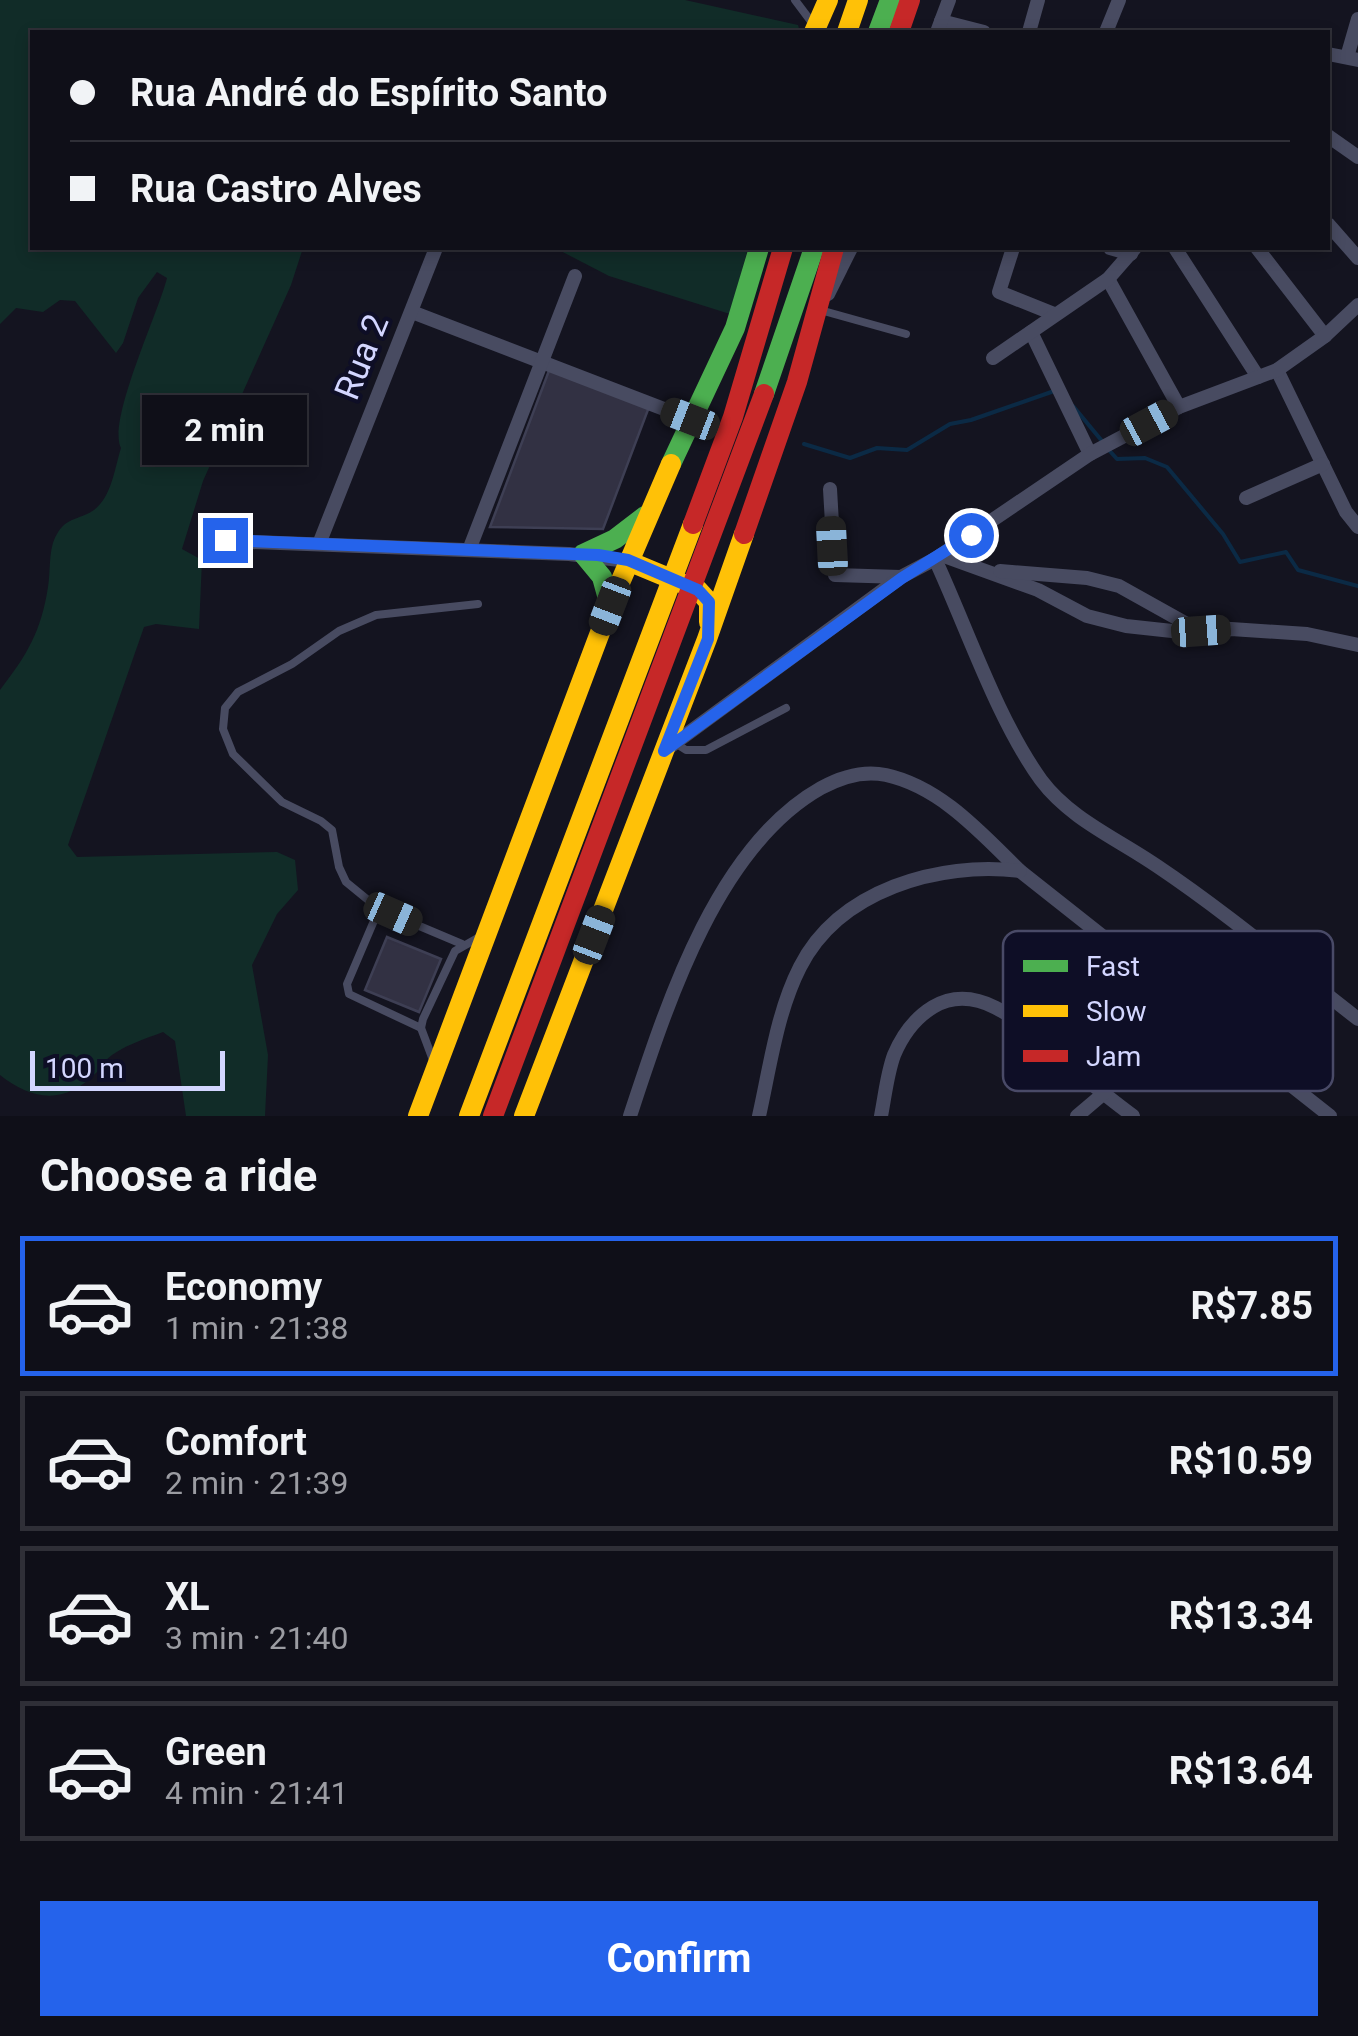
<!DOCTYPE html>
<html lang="en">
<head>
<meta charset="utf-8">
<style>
	:root { --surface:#0f0f18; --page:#1d1d25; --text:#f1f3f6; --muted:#9b9ca2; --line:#2f2f37; --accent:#2563eb }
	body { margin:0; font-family:Roboto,sans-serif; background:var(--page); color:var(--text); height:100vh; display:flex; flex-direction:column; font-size:38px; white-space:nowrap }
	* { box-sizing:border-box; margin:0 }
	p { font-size:32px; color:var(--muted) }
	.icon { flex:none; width:55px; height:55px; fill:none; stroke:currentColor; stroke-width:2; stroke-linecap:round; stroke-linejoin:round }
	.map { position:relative; height:1116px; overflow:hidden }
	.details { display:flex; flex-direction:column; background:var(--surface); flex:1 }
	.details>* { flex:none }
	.top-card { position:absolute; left:30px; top:30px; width:1300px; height:220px; border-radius:0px; box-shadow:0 5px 15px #0003,0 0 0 2px var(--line); display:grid; align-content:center; height:220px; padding:0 40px; background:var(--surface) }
	.scale { position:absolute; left:30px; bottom:25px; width:195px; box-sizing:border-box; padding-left:10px; border:5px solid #d3d6ff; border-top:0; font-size:28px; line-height:35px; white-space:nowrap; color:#d3d6ff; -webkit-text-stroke:8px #0e0e26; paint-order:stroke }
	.end { position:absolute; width:45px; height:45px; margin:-22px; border:12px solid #2563eb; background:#fff; box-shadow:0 0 0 5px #fff }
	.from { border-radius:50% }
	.bubble { position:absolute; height:70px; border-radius:0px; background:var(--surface); box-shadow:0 5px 15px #0003,0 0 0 2px var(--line); font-size:32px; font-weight:700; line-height:70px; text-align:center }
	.car { position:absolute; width:30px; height:60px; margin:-30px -15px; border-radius:12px; box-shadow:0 0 8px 2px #0007; background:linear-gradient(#222 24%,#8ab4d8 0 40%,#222 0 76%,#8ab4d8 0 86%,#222 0) }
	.top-card b { display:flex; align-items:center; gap:35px; height:95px; font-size:38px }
	.top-card b+b { border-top:2px solid var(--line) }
	.top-card i { width:25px; height:25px; background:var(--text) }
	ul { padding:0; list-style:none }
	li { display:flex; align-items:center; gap:30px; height:140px; margin:0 20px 15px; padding:0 20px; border:5px solid var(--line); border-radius:0px }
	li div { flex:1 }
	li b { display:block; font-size:38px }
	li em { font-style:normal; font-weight:700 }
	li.active { border-color:var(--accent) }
	li>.icon { width:90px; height:90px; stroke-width:1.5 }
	h2 { padding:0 40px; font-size:45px; line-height:120px }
	.button { display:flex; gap:20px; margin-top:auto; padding:20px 40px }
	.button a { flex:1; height:115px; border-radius:0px; background:var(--accent); color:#fff; font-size:40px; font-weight:700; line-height:115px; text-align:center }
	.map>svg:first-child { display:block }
</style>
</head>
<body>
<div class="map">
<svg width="1358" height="1116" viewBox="0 0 1358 1116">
	<rect width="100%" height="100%" fill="#141420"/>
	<g fill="#112c28">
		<path d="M0,0H685L798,25L800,32H376L370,28L368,32H32V248H303L291,285L203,481L182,549L202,560L199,629L156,624L144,627L68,845L77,857L277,852L295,860L298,890L277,914L252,965L268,1055L265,1116H186L175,1041L163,1032C145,1039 121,1046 106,1060C103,1063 101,1068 97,1072C65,1105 33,1101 0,1075V690C27,655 41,632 48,587C51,571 48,548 57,534C65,520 74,520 87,514C111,504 114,470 121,448C107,421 158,314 167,278L157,272L138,298L123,343L116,353L75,301L60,300L43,312L16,308L0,324Z"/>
		<polygon points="555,248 748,248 730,314 609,276"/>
	</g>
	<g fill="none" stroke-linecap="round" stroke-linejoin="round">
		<g stroke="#0b2a45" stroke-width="4">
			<polyline points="1073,406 1102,441"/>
			<polyline points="804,444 850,458 877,448 907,450 950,424 971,420 1057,390"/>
			<polyline points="1108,449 1117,459 1145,458 1167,467 1223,534 1240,562 1286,552 1298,570 1358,586"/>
		</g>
	</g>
	<g fill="#323143" stroke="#3e3f54" stroke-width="2.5">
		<polygon points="550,368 649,407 603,529 490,527"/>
		<polygon points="387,937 441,959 419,1012 365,990"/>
	</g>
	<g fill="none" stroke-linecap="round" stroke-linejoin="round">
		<g stroke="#484b61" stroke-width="8">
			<polyline points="795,0 813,24"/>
			<polyline points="820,310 906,334"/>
			<polyline points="675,743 686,750 706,750 786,708"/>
			<polyline points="379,909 346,882 339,867 332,830 321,821 282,802 233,754 223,729 225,708 238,692 292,664 339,631 376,615 478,604"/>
			<polyline points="421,1028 349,994 347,984 379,909 462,944"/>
			<polyline points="433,1060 421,1028 423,1019 455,951 483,935"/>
		</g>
		<g stroke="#484b61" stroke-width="14">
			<polyline points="941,21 984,32"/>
			<polyline points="937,32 949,0"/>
			<polyline points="1029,32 1038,0"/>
			<polyline points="1106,32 1119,0"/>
			<polyline points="1328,54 1358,60"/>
			<polyline points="1347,57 1358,19"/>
			<polyline points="1328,136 1358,157"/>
			<polyline points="1328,224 1358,258"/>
			<polyline points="1013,248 999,292 1054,314"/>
			<polyline points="1110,248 1131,254"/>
			<polyline points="1175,248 1258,377"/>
			<polyline points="1257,248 1325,336"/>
			<polyline points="1108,279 1179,407"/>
			<polyline points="828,294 851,248"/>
			<polyline points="412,312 690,419"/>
			<polyline points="1031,332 1090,454"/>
			<polyline points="993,358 1108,279 1135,248"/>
			<polyline points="1277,370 1346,512 1358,527"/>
			<polyline points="830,489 835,575 901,577"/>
			<polyline points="1246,498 1323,464"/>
			<polyline points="225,541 569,554 628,561"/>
			<polyline points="319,544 436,248"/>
			<polyline points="469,550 575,276"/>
			<polyline points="941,555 1038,590 1087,616 1126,626 1172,631 1231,629 1307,634 1358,645"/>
			<path d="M935,559C967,628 997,719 1041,780C1070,819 1118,839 1157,866C1227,913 1292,968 1358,1019"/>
			<polyline points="1000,571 1087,578 1119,586 1196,629"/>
			<polyline points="668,748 901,577 935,559 1090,454 1179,407 1277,370 1325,336 1358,305"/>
			<path d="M630,1116C666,1007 716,847 821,788C841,777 863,770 886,775C941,787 982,834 1020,871L1330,1116"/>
			<path d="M759,1116C770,1067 777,1012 800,967C839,890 939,861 1020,871"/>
			<path d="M881,1116C885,1096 887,1074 894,1055C902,1036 915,1018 933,1007C982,978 1030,1032 1066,1063C1088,1081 1110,1099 1133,1116"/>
			<polyline points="1077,1116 1103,1094 1175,993"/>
		</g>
		<g stroke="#4caf50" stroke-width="20">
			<polyline points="878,32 890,0"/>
			<polyline points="764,394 814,248"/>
			<polyline points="671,464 735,328 759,248"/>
			<polyline points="610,606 602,577 583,554 615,539 645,516"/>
		</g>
		<g stroke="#ffc107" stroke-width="20">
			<polyline points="814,32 828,0"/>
			<polyline points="847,32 858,0"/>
			<polyline points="628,561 698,590 709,602 709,622"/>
			<polyline points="418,1116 610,606 671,464"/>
			<polyline points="469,1116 693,524"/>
			<polyline points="524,1116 707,639 744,534"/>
		</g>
		<g stroke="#c62828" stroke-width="20">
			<polyline points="899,32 910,0"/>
			<polyline points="693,524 733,417 783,248"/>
			<polyline points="744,534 797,382 834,248"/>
			<polyline points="493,1116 764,394"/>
		</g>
	</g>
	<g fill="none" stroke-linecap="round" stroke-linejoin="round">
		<polyline stroke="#2563eb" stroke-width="12" points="225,540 598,555 628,560 698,590 709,602 708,639 664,751 902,578 971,535"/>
	</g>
	<g text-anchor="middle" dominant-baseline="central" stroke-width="8" stroke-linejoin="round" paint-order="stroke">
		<g font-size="35" fill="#d3d6ff" stroke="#0e0e26">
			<text transform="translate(362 357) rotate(-68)">Rua 2</text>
		</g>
	</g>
	<rect x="1003" y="931" width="330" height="160" rx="15" fill="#0e0e26" stroke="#494a67" stroke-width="2.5"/>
	<rect x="1023" y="960" width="45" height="12" fill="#4caf50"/>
	<rect x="1023" y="1005" width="45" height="12" fill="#ffc107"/>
	<rect x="1023" y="1050" width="45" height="12" fill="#c62828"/>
	<g font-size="28" fill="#d3d6ff">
		<text x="1086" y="976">Fast</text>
		<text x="1086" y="1021">Slow</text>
		<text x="1086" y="1066">Jam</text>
	</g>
</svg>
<div class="scale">100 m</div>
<i class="end from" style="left:971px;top:535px"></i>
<i class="end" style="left:225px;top:540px"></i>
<div class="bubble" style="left:142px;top:395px;width:165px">2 min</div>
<i class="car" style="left:690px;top:419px;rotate:291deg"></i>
<i class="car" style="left:1149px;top:423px;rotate:62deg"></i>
<i class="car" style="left:832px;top:546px;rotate:357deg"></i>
<i class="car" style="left:610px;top:606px;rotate:201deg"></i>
<i class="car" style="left:1201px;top:631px;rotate:86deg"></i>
<i class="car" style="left:393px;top:914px;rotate:114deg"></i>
<i class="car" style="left:594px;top:935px;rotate:21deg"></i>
<div class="top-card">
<b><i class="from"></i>Rua André do Espírito Santo</b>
<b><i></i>Rua Castro Alves</b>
</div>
</div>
<section class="details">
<h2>Choose a ride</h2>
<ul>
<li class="active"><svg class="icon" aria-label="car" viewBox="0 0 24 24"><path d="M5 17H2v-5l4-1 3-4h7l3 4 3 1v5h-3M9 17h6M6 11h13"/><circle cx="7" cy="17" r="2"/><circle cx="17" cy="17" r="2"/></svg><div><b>Economy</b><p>1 min · 21:38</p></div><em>R$7.85</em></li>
<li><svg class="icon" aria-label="car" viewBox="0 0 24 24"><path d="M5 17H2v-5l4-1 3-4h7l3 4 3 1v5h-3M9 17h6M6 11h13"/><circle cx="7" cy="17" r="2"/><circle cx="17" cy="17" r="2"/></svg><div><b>Comfort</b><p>2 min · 21:39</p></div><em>R$10.59</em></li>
<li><svg class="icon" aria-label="car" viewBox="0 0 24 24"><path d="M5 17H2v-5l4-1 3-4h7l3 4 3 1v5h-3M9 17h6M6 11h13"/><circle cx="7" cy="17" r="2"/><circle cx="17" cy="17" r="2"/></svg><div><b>XL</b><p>3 min · 21:40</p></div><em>R$13.34</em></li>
<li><svg class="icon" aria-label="car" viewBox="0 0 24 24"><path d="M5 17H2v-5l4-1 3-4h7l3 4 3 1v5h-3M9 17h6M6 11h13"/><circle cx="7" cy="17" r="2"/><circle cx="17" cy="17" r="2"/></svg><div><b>Green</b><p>4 min · 21:41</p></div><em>R$13.64</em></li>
</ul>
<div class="button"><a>Confirm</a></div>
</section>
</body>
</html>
